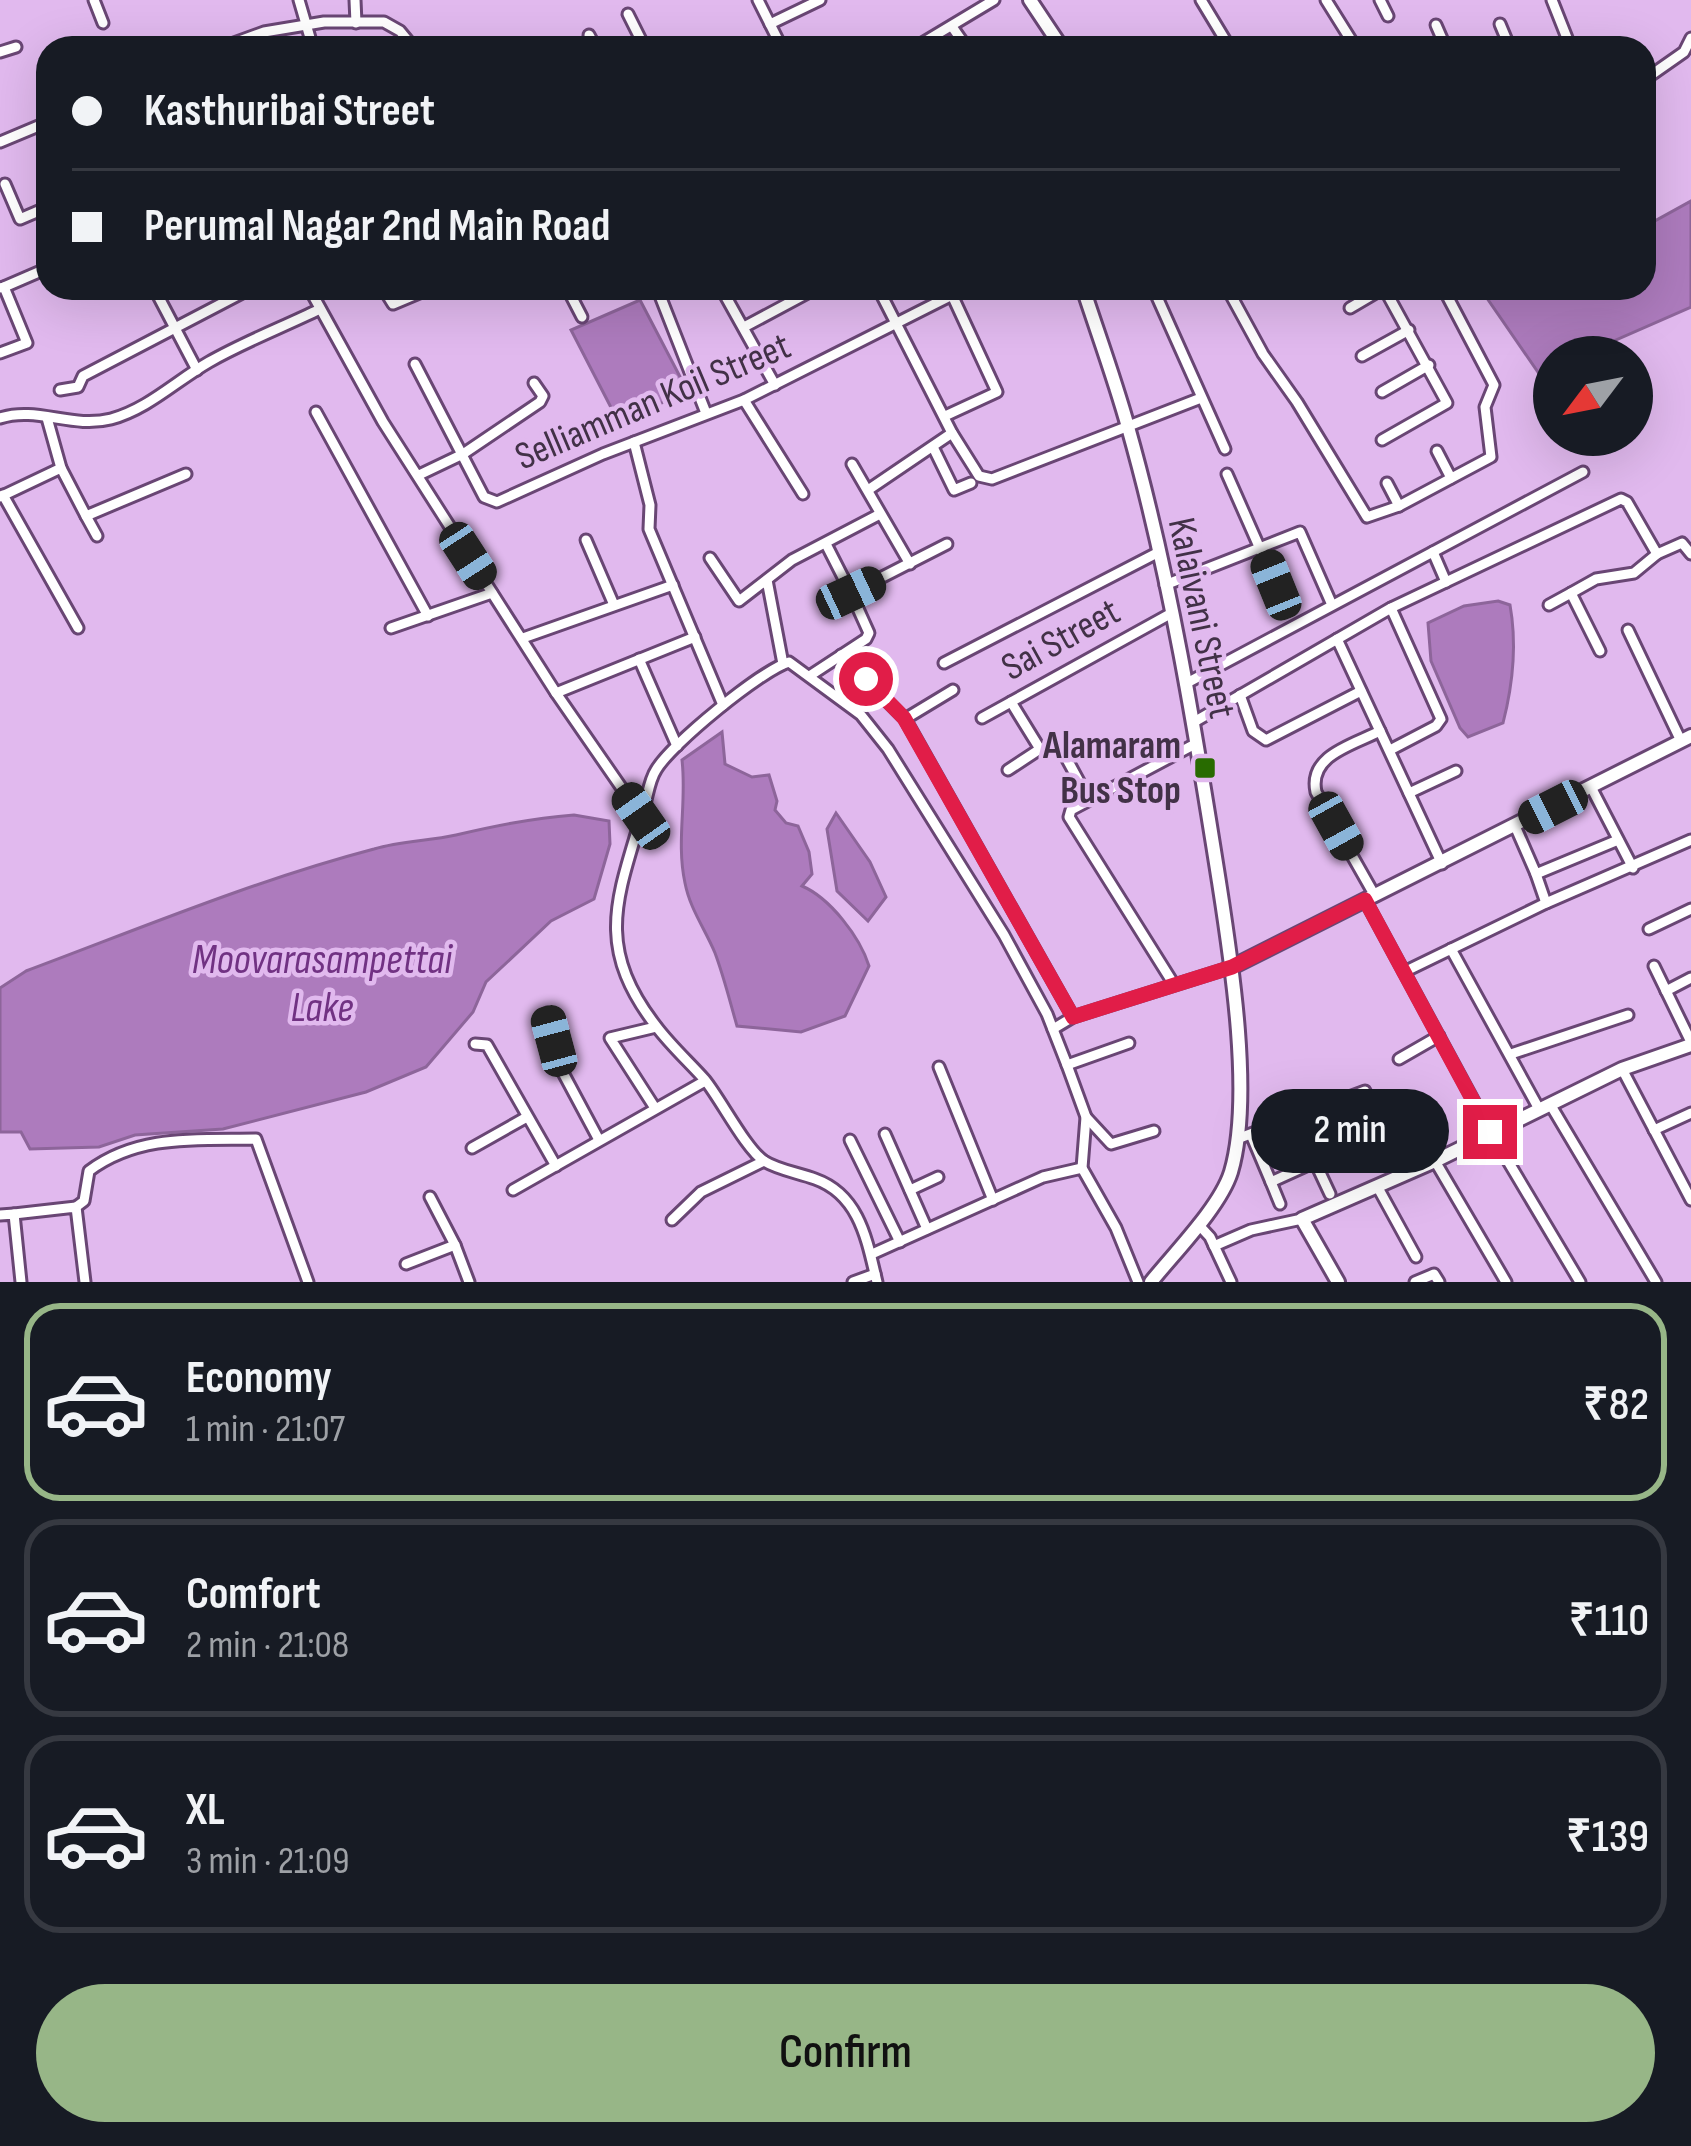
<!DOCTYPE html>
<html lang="en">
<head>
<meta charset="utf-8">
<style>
	:root { --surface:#171b24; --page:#20242c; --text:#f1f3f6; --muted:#9ea1a6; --line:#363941; --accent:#97b687 }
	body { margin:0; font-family:"Sofia Sans Condensed",sans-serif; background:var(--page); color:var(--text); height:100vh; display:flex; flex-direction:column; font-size:45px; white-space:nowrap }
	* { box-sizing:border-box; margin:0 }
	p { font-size:39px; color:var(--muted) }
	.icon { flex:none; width:66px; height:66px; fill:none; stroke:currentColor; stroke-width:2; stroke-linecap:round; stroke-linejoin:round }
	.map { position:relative; height:1282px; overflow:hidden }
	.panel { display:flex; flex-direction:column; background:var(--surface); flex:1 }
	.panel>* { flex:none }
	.guide { position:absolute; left:36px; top:36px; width:1620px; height:264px; border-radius:36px; box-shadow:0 12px 48px #0002; display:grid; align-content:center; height:264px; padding:0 36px; background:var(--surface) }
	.needle { width:78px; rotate:238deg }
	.buttons { position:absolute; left:1533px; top:336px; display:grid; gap:24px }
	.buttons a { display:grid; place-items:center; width:120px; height:120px; border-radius:50%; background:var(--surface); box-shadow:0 12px 48px #0002; font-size:60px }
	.end { position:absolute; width:54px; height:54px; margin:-27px; border:15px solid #e11d48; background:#fff; box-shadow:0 0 0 6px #fff }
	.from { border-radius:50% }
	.bubble { position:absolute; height:84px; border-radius:42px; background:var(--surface); box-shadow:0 12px 48px #0002; font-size:39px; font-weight:600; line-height:84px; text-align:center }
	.car { position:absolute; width:36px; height:72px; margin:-36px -18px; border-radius:15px; box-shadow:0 0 9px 3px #0007; background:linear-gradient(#222 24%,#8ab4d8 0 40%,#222 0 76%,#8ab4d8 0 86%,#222 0) }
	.guide b { display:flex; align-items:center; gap:42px; height:114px; font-size:45px }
	.guide b+b { border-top:3px solid var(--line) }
	.guide i { width:30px; height:30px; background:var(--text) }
	ul { padding:21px 0 0; list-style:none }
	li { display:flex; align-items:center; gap:36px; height:198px; margin:0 24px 18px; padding:0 12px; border:6px solid var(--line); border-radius:36px }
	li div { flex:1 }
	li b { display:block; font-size:45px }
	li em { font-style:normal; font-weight:600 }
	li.active { border-color:var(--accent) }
	li>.icon { width:108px; height:108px; stroke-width:1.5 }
	.cta { display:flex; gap:24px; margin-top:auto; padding:24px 36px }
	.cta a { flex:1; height:138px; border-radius:72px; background:var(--accent); color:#111; font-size:48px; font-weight:600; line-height:138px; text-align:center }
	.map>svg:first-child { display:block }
</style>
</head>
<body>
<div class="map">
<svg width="1691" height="1282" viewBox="0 0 1691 1282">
	<rect width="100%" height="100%" fill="#e1b9ee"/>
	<g fill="#ad7bbd" stroke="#8d659a" stroke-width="3">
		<polygon points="1691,201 1691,307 1577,357 1554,357 1554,371 1542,378 1480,288 1644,288 1644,227"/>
		<polygon points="640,300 688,392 618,421 571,330"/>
		<path d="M1498,601L1510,605C1517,644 1513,684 1503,723L1468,737L1460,728L1431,661L1428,623L1464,606Z"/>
		<path d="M722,732L725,764L752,777L769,775L777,801L775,810L786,823L798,826L809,852L812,874L802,886C830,898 860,937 869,966L845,1016L801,1032L737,1026C730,1002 724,977 715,953C705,929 690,909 685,883C676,842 687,802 682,760Z"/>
		<polygon points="836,813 870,862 886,897 868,921 837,891 827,829"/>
		<path d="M574,815L609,821L610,844L594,899L551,921L486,982L473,1012L426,1067L366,1092L223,1129L135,1135L99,1147L30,1149L21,1132H0V988L26,971C141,928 256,880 374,849C401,841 429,841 456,835C499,825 529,819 574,815Z"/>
	</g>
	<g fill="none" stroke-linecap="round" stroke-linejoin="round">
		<defs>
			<g id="minor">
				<polyline points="94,0 103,23"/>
				<polyline points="299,0 313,48"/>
				<polyline points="355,0 356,23"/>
				<polyline points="758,0 782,48"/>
				<polyline points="1201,0 1230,48"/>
				<polyline points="1326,0 1356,48"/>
				<polyline points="1380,0 1388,16"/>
				<polyline points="1552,0 1571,48"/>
				<polyline points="628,14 645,48"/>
				<polyline points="770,24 820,0"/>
				<polyline points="1500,24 1510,48"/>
				<polyline points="1436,25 1446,48"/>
				<polyline points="953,28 967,48"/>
				<polyline points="589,35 596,48"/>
				<polyline points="220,48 264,32 324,22 384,22 400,31 414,48"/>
				<polyline points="914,48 994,0"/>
				<polyline points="0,52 16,47"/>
				<polyline points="1644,80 1684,52 1691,38"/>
				<polyline points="0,142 48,122"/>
				<polyline points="5,184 20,219 48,207"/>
				<polyline points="4,287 48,268"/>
				<polyline points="0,288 4,287 27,343 0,353"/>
				<polyline points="154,288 197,370"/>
				<polyline points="309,288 383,422 556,693 641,816"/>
				<polyline points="383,288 393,304 431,288"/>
				<polyline points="567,288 582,317"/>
				<polyline points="657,288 706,413"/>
				<polyline points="721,288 775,385"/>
				<polyline points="878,288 952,433 979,476 992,479 1201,398"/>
				<polyline points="1153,288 1225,449"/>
				<polyline points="1227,288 1263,354 1297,402 1367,517 1399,506 1491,457 1485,407 1494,385 1443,288"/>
				<polyline points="1350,308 1384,288"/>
				<polyline points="744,327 817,288"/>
				<polyline points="1362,356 1409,330"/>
				<polyline points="415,364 484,497 497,502 603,454 744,400 966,288"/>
				<polyline points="60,390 78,387 83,376 242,293"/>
				<polyline points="1382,392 1429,365"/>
				<polyline points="744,400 803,494"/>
				<polyline points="316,412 428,616"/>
				<polyline points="945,416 997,392 952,295"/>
				<path d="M0,418C37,406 72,429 111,419C148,409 176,381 209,362C244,342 283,327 320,309"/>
				<polyline points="1382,440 1447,403 1384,288"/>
				<polyline points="634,442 650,505 649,529 723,705"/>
				<polyline points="933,447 954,490 971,483"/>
				<polyline points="1437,451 1451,478"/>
				<polyline points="852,464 910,564"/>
				<polyline points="61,468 86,516 186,474"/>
				<polyline points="1227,474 1276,585"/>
				<polyline points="419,475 463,454 540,402 543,396 534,383"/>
				<polyline points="1387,483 1399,506"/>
				<polyline points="868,490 952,433"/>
				<polyline points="3,495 78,628"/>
				<polyline points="0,497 61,468 47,418"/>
				<polyline points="86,516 97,536"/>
				<polyline points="586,540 614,605"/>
				<polyline points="826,544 851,593"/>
				<polyline points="1433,552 1446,582"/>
				<polyline points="710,558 739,601 792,560 880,514"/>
				<polyline points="767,580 783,664"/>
				<polyline points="1165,585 1300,532 1332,605"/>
				<polyline points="1549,605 1571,593"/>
				<polyline points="391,628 492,593"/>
				<polyline points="1628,630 1681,741"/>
				<polyline points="523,638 673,585"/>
				<polyline points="1337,639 1442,864"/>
				<polyline points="1600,651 1571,593 1596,579 1634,573 1657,554"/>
				<polyline points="841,655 905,719 1073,1017"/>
				<polyline points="639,659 677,746"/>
				<polyline points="944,663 1157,553"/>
				<polyline points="811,675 866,639 869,633 851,593 947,544"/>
				<polyline points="1185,684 1583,472"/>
				<polyline points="556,693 695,637"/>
				<polyline points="1240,695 1253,731 1266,740 1361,691"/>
				<polyline points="982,718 1170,614"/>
				<polyline points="905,719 953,690"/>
				<polyline points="1194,722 1391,608 1621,499 1627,502 1657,554 1682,543 1691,554"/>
				<polyline points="1390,750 1436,726 1441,719 1391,608"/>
				<polyline points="1063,752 1088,798"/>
				<polyline points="1008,770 1040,749 1011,702"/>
				<polyline points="1591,787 1633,868"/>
				<polyline points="1409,793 1456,771"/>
				<polyline points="1515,826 1536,874 1618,840"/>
				<polyline points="1536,874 1546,903"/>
				<path d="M1375,896L1316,792C1308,755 1353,745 1380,731"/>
				<polyline points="1365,900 1490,1131 1580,1282"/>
				<polyline points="1649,929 1691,909"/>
				<polyline points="1451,949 1539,1109"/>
				<polyline points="1654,966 1691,1042"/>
				<polyline points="1404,972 1546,903 1691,840"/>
				<polyline points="1173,983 1069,817 1071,810 1197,743"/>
				<polyline points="1666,991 1691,978"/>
				<polyline points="547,1013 561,1069 599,1140"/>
				<polyline points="1053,1029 1073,1017 1232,967"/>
				<polyline points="475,1044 487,1045 556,1166"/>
				<polyline points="1511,1054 1628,1015"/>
				<polyline points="1399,1059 1439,1036"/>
				<polyline points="1067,1065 1129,1043"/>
				<polyline points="939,1067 993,1200"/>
				<polyline points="1622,1069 1691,1200"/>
				<polyline points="1550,1104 1656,1282"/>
				<polyline points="655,1108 610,1038 656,1027"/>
				<polyline points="1086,1117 1111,1144 1154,1131"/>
				<polyline points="1297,1119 1315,1162 1385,1135"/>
				<polyline points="1654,1130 1691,1113"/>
				<polyline points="885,1134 927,1229"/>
				<polyline points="1252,1137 1271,1182 1315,1162 1330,1194"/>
				<polyline points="1237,1139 1365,1091 1403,1175"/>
				<polyline points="850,1140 900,1242"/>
				<polyline points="472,1148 527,1117"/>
				<polyline points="1435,1161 1506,1282"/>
				<polyline points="1271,1182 1280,1204"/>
				<polyline points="1377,1186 1416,1257"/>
				<polyline points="513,1190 705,1081"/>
				<polyline points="910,1190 938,1177"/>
				<polyline points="430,1197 455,1245 469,1282"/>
				<path d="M76,1207L84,1201L89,1171C138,1134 198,1140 256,1139L308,1282"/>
				<polyline points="14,1214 76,1207 85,1282"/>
				<polyline points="0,1215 14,1214 21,1282"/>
				<polyline points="672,1220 701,1192 764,1161"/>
				<polyline points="1198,1224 1210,1237 1231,1282"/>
				<polyline points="1214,1246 1251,1230 1302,1219"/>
				<polyline points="872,1254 1043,1177 1082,1168"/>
				<polyline points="406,1264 455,1245"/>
				<polyline points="853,1282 875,1274"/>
				<path d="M877,1282C867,1241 860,1195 815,1179C799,1173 778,1170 764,1161C746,1149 721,1100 705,1080C689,1062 671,1046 656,1026C592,943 619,895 645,804C648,793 650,779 656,770C671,744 762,670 789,662L861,715L888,749L1004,935L1047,1014L1067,1065L1086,1117L1082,1168L1116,1228L1138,1282"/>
				<polyline points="1415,1282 1434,1274 1439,1282"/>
			</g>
			<g id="tertiary">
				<polyline points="1030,0 1062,48"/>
				<path d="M1083,288C1098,334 1115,380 1128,427C1170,575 1195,730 1219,882C1231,959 1253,1098 1231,1172C1220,1207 1175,1252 1151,1282"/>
				<polyline points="1232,967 1691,736"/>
				<polyline points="1338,1282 1302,1219 1435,1161 1622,1069 1691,1045"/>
			</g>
		</defs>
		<use href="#minor" stroke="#694674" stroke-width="15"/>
		<use href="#tertiary" stroke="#694674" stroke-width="18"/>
		<use href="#minor" stroke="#fff" stroke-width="9"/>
		<use href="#tertiary" stroke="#fff" stroke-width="12"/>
	</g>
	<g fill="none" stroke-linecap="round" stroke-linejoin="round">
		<polyline stroke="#e11d48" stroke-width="15" points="866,679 904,718 1073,1017 1232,967 1365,900 1490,1132"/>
	</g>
	<rect fill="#286b00" stroke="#e1b9ee" stroke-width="4.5" x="1193" y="756" width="24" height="24" rx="6"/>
	<g text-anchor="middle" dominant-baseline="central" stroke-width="9" stroke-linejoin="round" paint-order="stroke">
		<g font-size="39" fill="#423147" stroke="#e1b9ee">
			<text transform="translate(653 402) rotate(-23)">Selliamman Koil Street</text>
			<text transform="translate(1201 618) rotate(78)">Kalaivani Street</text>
			<text transform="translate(1061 640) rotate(-29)">Sai Street</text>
		</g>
		<g font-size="39" font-weight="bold" fill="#423147" stroke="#e1b9ee" text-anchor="end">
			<text x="1181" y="746">Alamaram<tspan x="1181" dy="45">Bus Stop</tspan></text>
		</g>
		<g font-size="42" font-style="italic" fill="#713283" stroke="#e1b9ee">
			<text x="322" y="960">Moovarasampettai<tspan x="322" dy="48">Lake</tspan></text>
		</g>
	</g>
</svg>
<div class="buttons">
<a><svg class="needle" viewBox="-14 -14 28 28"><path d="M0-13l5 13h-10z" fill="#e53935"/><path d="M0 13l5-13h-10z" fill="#9ea1a6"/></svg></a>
</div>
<i class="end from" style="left:866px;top:679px"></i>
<i class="end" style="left:1490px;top:1132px"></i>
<div class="bubble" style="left:1251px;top:1089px;width:198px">2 min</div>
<i class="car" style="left:468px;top:556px;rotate:147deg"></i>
<i class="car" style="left:1276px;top:585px;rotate:338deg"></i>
<i class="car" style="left:851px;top:593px;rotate:65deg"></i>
<i class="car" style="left:1553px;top:807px;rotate:243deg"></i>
<i class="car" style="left:641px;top:816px;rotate:325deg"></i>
<i class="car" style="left:1336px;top:826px;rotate:151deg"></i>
<i class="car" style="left:554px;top:1041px;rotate:345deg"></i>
<div class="guide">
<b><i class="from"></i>Kasthuribai Street</b>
<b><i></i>Perumal Nagar 2nd Main Road</b>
</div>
</div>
<section class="panel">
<ul>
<li class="active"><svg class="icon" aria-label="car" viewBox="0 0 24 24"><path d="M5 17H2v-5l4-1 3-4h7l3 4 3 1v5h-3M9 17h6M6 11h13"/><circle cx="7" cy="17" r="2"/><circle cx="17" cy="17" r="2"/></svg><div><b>Economy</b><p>1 min · 21:07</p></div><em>₹82</em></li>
<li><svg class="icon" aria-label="car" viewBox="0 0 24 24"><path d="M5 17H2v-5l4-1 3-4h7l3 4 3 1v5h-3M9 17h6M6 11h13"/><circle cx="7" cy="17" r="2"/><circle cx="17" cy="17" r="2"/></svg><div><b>Comfort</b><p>2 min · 21:08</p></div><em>₹110</em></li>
<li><svg class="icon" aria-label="car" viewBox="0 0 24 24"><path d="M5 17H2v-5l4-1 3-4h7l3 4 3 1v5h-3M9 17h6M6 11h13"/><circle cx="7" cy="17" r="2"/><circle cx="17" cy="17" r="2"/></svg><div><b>XL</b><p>3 min · 21:09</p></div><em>₹139</em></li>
</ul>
<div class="cta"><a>Confirm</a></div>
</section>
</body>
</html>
